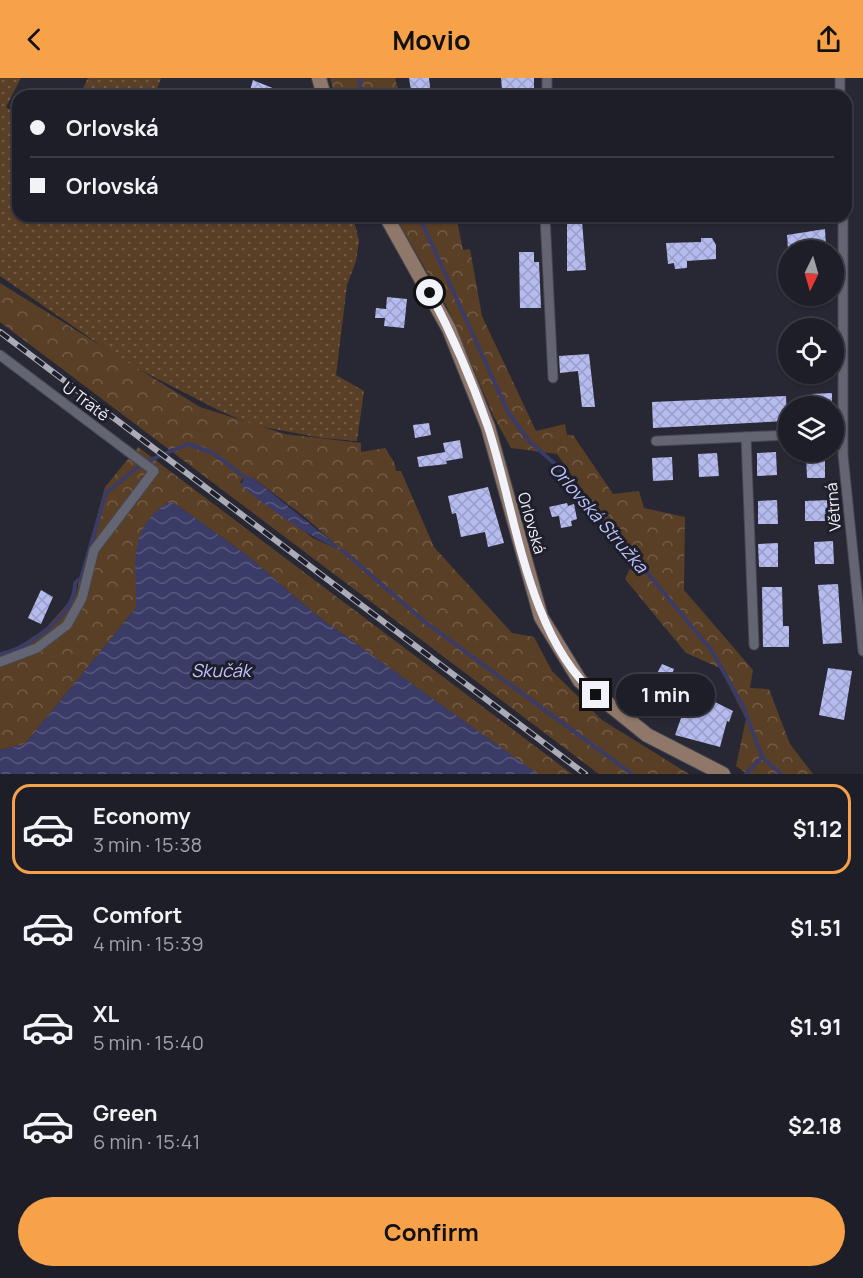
<!DOCTYPE html>
<html lang="en">
<head>
<meta charset="utf-8">
<style>
	:root { --surface:#1d1e27; --page:#2a2b33; --text:#f1f3f6; --muted:#a0a2a7; --line:#3b3c44; --accent:#f7a149 }
	body { margin:0; font-family:Manrope,sans-serif; background:var(--page); color:var(--text); height:100vh; display:flex; flex-direction:column; font-size:22px; white-space:nowrap }
	* { box-sizing:border-box; margin:0 }
	p { font-size:20px; color:var(--muted) }
	.icon { flex:none; width:33px; height:33px; fill:none; stroke:currentColor; stroke-width:2; stroke-linecap:round; stroke-linejoin:round }
	.map { position:relative; height:696px; overflow:hidden }
	.details { display:flex; flex-direction:column; background:var(--surface); flex:1 }
	.details>* { flex:none }
	.banner { position:absolute; left:12px; top:12px; width:840px; height:132px; border-radius:18px; box-shadow:0 2px 4px #0004,0 0 0 2px var(--line); display:grid; align-content:center; height:132px; padding:0 18px; background:var(--surface) }
	.needle { width:39px; rotate:185deg }
	.controls { position:absolute; left:778px; top:162px; display:grid; gap:12px }
	.controls a { display:grid; place-items:center; width:66px; height:66px; border-radius:50%; background:var(--surface); box-shadow:0 2px 4px #0004,0 0 0 2px var(--line); font-size:30px }
	.end { position:absolute; width:27px; height:27px; margin:-14px; border:8px solid #f1f2fa; background:#111; box-shadow:0 0 0 3px #111 }
	.from { border-radius:50% }
	.bubble { position:absolute; height:42px; border-radius:21px; background:var(--surface); box-shadow:0 2px 4px #0004,0 0 0 2px var(--line); font-size:20px; font-weight:700; line-height:42px; text-align:center }
	.banner b { display:flex; align-items:center; gap:21px; height:57px; font-size:22px }
	.banner b+b { border-top:2px solid var(--line) }
	.banner i { width:15px; height:15px; background:var(--text) }
	ul { padding:10px 0 0; list-style:none }
	li { display:flex; align-items:center; gap:18px; height:90px; margin:0 12px 9px; padding:0 6px; border:3px solid transparent; border-radius:18px }
	li div { flex:1 }
	li b { display:block; font-size:22px }
	li em { font-style:normal; font-weight:700 }
	li.on { border-color:var(--accent) }
	li>.icon { width:54px; height:54px; stroke-width:1.5 }
	.primary-button { display:flex; gap:12px; margin-top:auto; padding:12px 18px }
	.primary-button a { flex:1; height:69px; border-radius:36px; background:var(--accent); color:#111; font-size:24px; font-weight:700; line-height:69px; text-align:center }
	header { display:flex; justify-content:space-between; align-items:center; height:78px; padding:0 18px; background:var(--accent); color:#111; font-size:27px; font-weight:700 }
	.map>svg:first-child { display:block }
</style>
</head>
<body>
<header><svg class="icon" aria-label="back" viewBox="0 0 24 24"><path d="M15 5l-7 7 7 7"/></svg>Movio<svg class="icon" aria-label="share" viewBox="0 0 24 24"><path d="M12 15V3M7 8l5-5 5 5M5 13v7h14v-7"/></svg></header>
<div class="map">
<svg width="863" height="696" viewBox="0 0 863 696">
	<defs>
		<pattern id="grass-dots" width="8" height="8" patternUnits="userSpaceOnUse" patternTransform="scale(1.5)"><rect width="8" height="8" fill="#5a3f27"/><path d="M2 2h.1M6 6h.1" fill="none" stroke="#725b47" stroke-width="1.8" stroke-linecap="round"/></pattern>
		<pattern id="forest-crowns" width="20" height="18" patternUnits="userSpaceOnUse" patternTransform="scale(1.5)"><rect width="20" height="18" fill="#5a3f27"/><path d="M2 6a3 3 0 1 1 6 0M12 15a3 3 0 1 1 6 0" fill="none" stroke="#725b47"/></pattern>
		<pattern id="water-waves" width="16" height="10" patternUnits="userSpaceOnUse" patternTransform="scale(1.5)"><rect width="16" height="10" fill="#3a3b66"/><path d="M0 5q4-4 8 0t8 0" fill="none" stroke="#57587d"/></pattern>
		<pattern id="building-cross-hatch" width="8" height="8" patternUnits="userSpaceOnUse" patternTransform="scale(1.5)"><rect width="8" height="8" fill="#b6bbef"/><path d="M0 0l8 8M0 8l8-8" fill="none" stroke="#9a9ec6"/></pattern>
	</defs>
	<rect width="100%" height="100%" fill="#272834"/>
	<g fill="url(#grass-dots)">
		<polygon points="0,0 21,0 6,29 18,37 18,138 353,138 359,163 356,183 347,207 336,297 364,313 357,363 322,360 253,347 218,332 125,284 0,198"/>
		<polygon points="88,0 161,0 156,14 158,18 79,18"/>
	</g>
	<g fill="url(#forest-crowns)" fill-rule="evenodd">
		<polygon points="330,0 395,0 400,18 335,18"/>
		<polygon points="395,138 456,138 463,172 470,171 482,238 536,353 565,346 567,357 573,357 613,416 639,413 644,430 685,439 684,512 753,592 750,610 769,611 790,666 813,696 747,696 736,688 746,641 720,590 686,575 625,501 633,484 557,376 511,370 494,339 447,229"/>
		<path d="M0,205L200,329L285,356L361,365V374L385,370L394,384L396,393H401L434,469L512,555L534,559L552,593L602,642L689,696H599L0,244ZM244,399H252L306,440L344,474L313,460L240,404Z"/>
		<polygon points="138,369 572,696 538,696 522,685 316,537 248,478 174,425 166,425 136,514 136,530 25,666 0,672 0,574 10,574 45,551 76,516 105,409"/>
	</g>
	<g fill="url(#water-waves)">
		<path d="M244,399H252L346,475C307,458 274,434 241,408Z"/>
		<path d="M167,425H174L248,478L316,537L538,696H0V672L25,666L136,530C137,487 126,453 167,425Z"/>
	</g>
	<g fill="none" stroke-linecap="round" stroke-linejoin="round">
		<g stroke="#3a3b66" stroke-width="4">
			<polyline points="360,0 361,18"/>
			<polyline points="419,138 508,334 529,363 565,395 711,572 743,628 762,679 781,696"/>
			<polyline points="343,473 425,544 632,696"/>
			<path d="M0,576C28,571 76,536 75,505L81,500L106,415L143,385L188,366L213,375L246,400"/>
			<polyline points="746,696 762,679"/>
		</g>
	</g>
	<g fill="url(#building-cross-hatch)">
		<polygon points="409,0 429,0 431,18 412,18"/>
		<polygon points="501,0 534,0 534,11 502,12"/>
		<polygon points="253,2 275,11 272,18 249,16"/>
		<polygon points="567,143 582,143 586,192 567,193"/>
		<polygon points="825,151 826,169 788,171 787,157"/>
		<polygon points="701,160 712,160 716,167 716,181 687,183 687,190 675,191 674,185 668,186 666,165 701,164"/>
		<polygon points="519,174 534,174 534,184 539,184 541,230 520,230"/>
		<polygon points="387,219 407,221 404,250 384,248 385,240 375,240 376,230 386,231"/>
		<polygon points="589,276 595,329 582,329 578,293 560,295 559,278"/>
		<polygon points="832,315 832,328 811,328 811,316"/>
		<polygon points="786,318 787,343 653,350 652,324"/>
		<polygon points="429,345 431,357 415,360 413,347"/>
		<polygon points="460,362 463,380 446,383 447,386 419,389 417,379 445,374 443,365"/>
		<polygon points="776,374 777,397 757,398 757,375"/>
		<polygon points="717,375 719,398 699,399 698,376"/>
		<polygon points="806,378 825,378 825,400 807,400"/>
		<polygon points="672,379 673,402 653,403 652,380"/>
		<polygon points="488,409 504,465 488,469 485,454 461,459 456,435 452,436 448,418"/>
		<polygon points="777,422 778,446 758,446 758,423"/>
		<polygon points="830,422 830,443 805,443 805,423"/>
		<polygon points="567,425 568,428 574,426 577,441 571,443 572,448 561,450 559,438 552,439 549,429"/>
		<polygon points="833,463 834,486 815,486 814,464"/>
		<polygon points="778,465 778,489 759,489 758,466"/>
		<polygon points="838,506 842,565 823,566 818,507"/>
		<polygon points="762,509 782,509 783,548 789,548 789,569 763,569"/>
		<polygon points="41,512 53,519 41,546 28,540"/>
		<polygon points="662,586 674,591 658,631 647,626 649,622 644,620"/>
		<polygon points="828,590 852,593 844,642 819,637"/>
		<polygon points="691,612 733,633 729,644 727,643 720,669 675,657"/>
	</g>
	<g fill="none" stroke-linecap="round" stroke-linejoin="round">
		<defs>
			<g id="street">
				<polyline points="840,0 840,18"/>
				<polyline points="547,18 547,0"/>
				<polyline points="545,138 553,300"/>
				<polyline points="843,138 843,377 863,573"/>
				<polyline points="0,277 154,393 94,472 82,520 67,547 37,570 0,584"/>
				<polyline points="746,359 754,567"/>
				<polyline points="656,363 789,357"/>
			</g>
			<g id="secondary">
				<polyline points="319,0 324,18"/>
				<polyline points="386,138 449,251 488,349 541,539 580,603 647,657 723,696"/>
			</g>
		</defs>
		<use href="#street" stroke="#464751" stroke-width="11"/>
		<use href="#secondary" stroke="#464751" stroke-width="16"/>
		<use href="#street" stroke="#646573" stroke-width="9"/>
		<use href="#secondary" stroke="#8f7769" stroke-width="14"/>
		<defs>
			<polyline id="rail" points="0,254 585,696"/>
		</defs>
		<use href="#rail" stroke="#abacb6" stroke-width="6"/>
		<use href="#rail" stroke="#1e1f2a" stroke-width="4" stroke-dasharray="11" stroke-linecap="butt"/>
	</g>
	<g fill="none" stroke-linecap="round" stroke-linejoin="round">
		<path stroke="#f1f2fa" stroke-width="8" d="M430,215C453,258 472,303 488,349C516,434 527,557 596,617"/>
	</g>
	<g text-anchor="middle" dominant-baseline="central" stroke-width="6" stroke-linejoin="round" paint-order="stroke">
		<g font-size="16" fill="#f1f2fa" stroke="#1e1f2a">
			<text transform="translate(86 323) rotate(37)">U Tratě</text>
			<text transform="translate(833 429) rotate(-95)">Větrná</text>
			<text transform="translate(532 445) rotate(74)">Orlovská</text>
		</g>
		<g font-size="18" font-style="italic" fill="#bec3fe" stroke="#1e1f2a">
			<text transform="translate(599 439) rotate(49)">Orlovská Stružka</text>
			<text x="221" y="592">Skučák</text>
		</g>
	</g>
</svg>
<div class="controls">
<a><svg class="needle" viewBox="-14 -14 28 28"><path d="M0-13l5 13h-10z" fill="#e53935"/><path d="M0 13l5-13h-10z" fill="#a0a2a7"/></svg></a>
<a><svg class="icon" aria-label="locate" viewBox="0 0 24 24"><circle cx="12" cy="12" r="6"/><path d="M12 2v4M12 18v4M2 12h4M18 12h4"/></svg></a>
<a><svg class="icon" aria-label="layers" viewBox="0 0 24 24"><path d="M12 4l9 5-9 5-9-5zM3 14l9 5 9-5"/></svg></a>
</div>
<i class="end from" style="left:430px;top:215px"></i>
<i class="end" style="left:596px;top:617px"></i>
<div class="bubble" style="left:616px;top:596px;width:99px">1 min</div>
<div class="banner">
<b><i class="from"></i>Orlovská</b>
<b><i></i>Orlovská</b>
</div>
</div>
<section class="details">
<ul>
<li class="on"><svg class="icon" aria-label="car" viewBox="0 0 24 24"><path d="M5 17H2v-5l4-1 3-4h7l3 4 3 1v5h-3M9 17h6M6 11h13"/><circle cx="7" cy="17" r="2"/><circle cx="17" cy="17" r="2"/></svg><div><b>Economy</b><p>3 min · 15:38</p></div><em>$1.12</em></li>
<li><svg class="icon" aria-label="car" viewBox="0 0 24 24"><path d="M5 17H2v-5l4-1 3-4h7l3 4 3 1v5h-3M9 17h6M6 11h13"/><circle cx="7" cy="17" r="2"/><circle cx="17" cy="17" r="2"/></svg><div><b>Comfort</b><p>4 min · 15:39</p></div><em>$1.51</em></li>
<li><svg class="icon" aria-label="car" viewBox="0 0 24 24"><path d="M5 17H2v-5l4-1 3-4h7l3 4 3 1v5h-3M9 17h6M6 11h13"/><circle cx="7" cy="17" r="2"/><circle cx="17" cy="17" r="2"/></svg><div><b>XL</b><p>5 min · 15:40</p></div><em>$1.91</em></li>
<li><svg class="icon" aria-label="car" viewBox="0 0 24 24"><path d="M5 17H2v-5l4-1 3-4h7l3 4 3 1v5h-3M9 17h6M6 11h13"/><circle cx="7" cy="17" r="2"/><circle cx="17" cy="17" r="2"/></svg><div><b>Green</b><p>6 min · 15:41</p></div><em>$2.18</em></li>
</ul>
<div class="primary-button"><a>Confirm</a></div>
</section>
</body>
</html>
